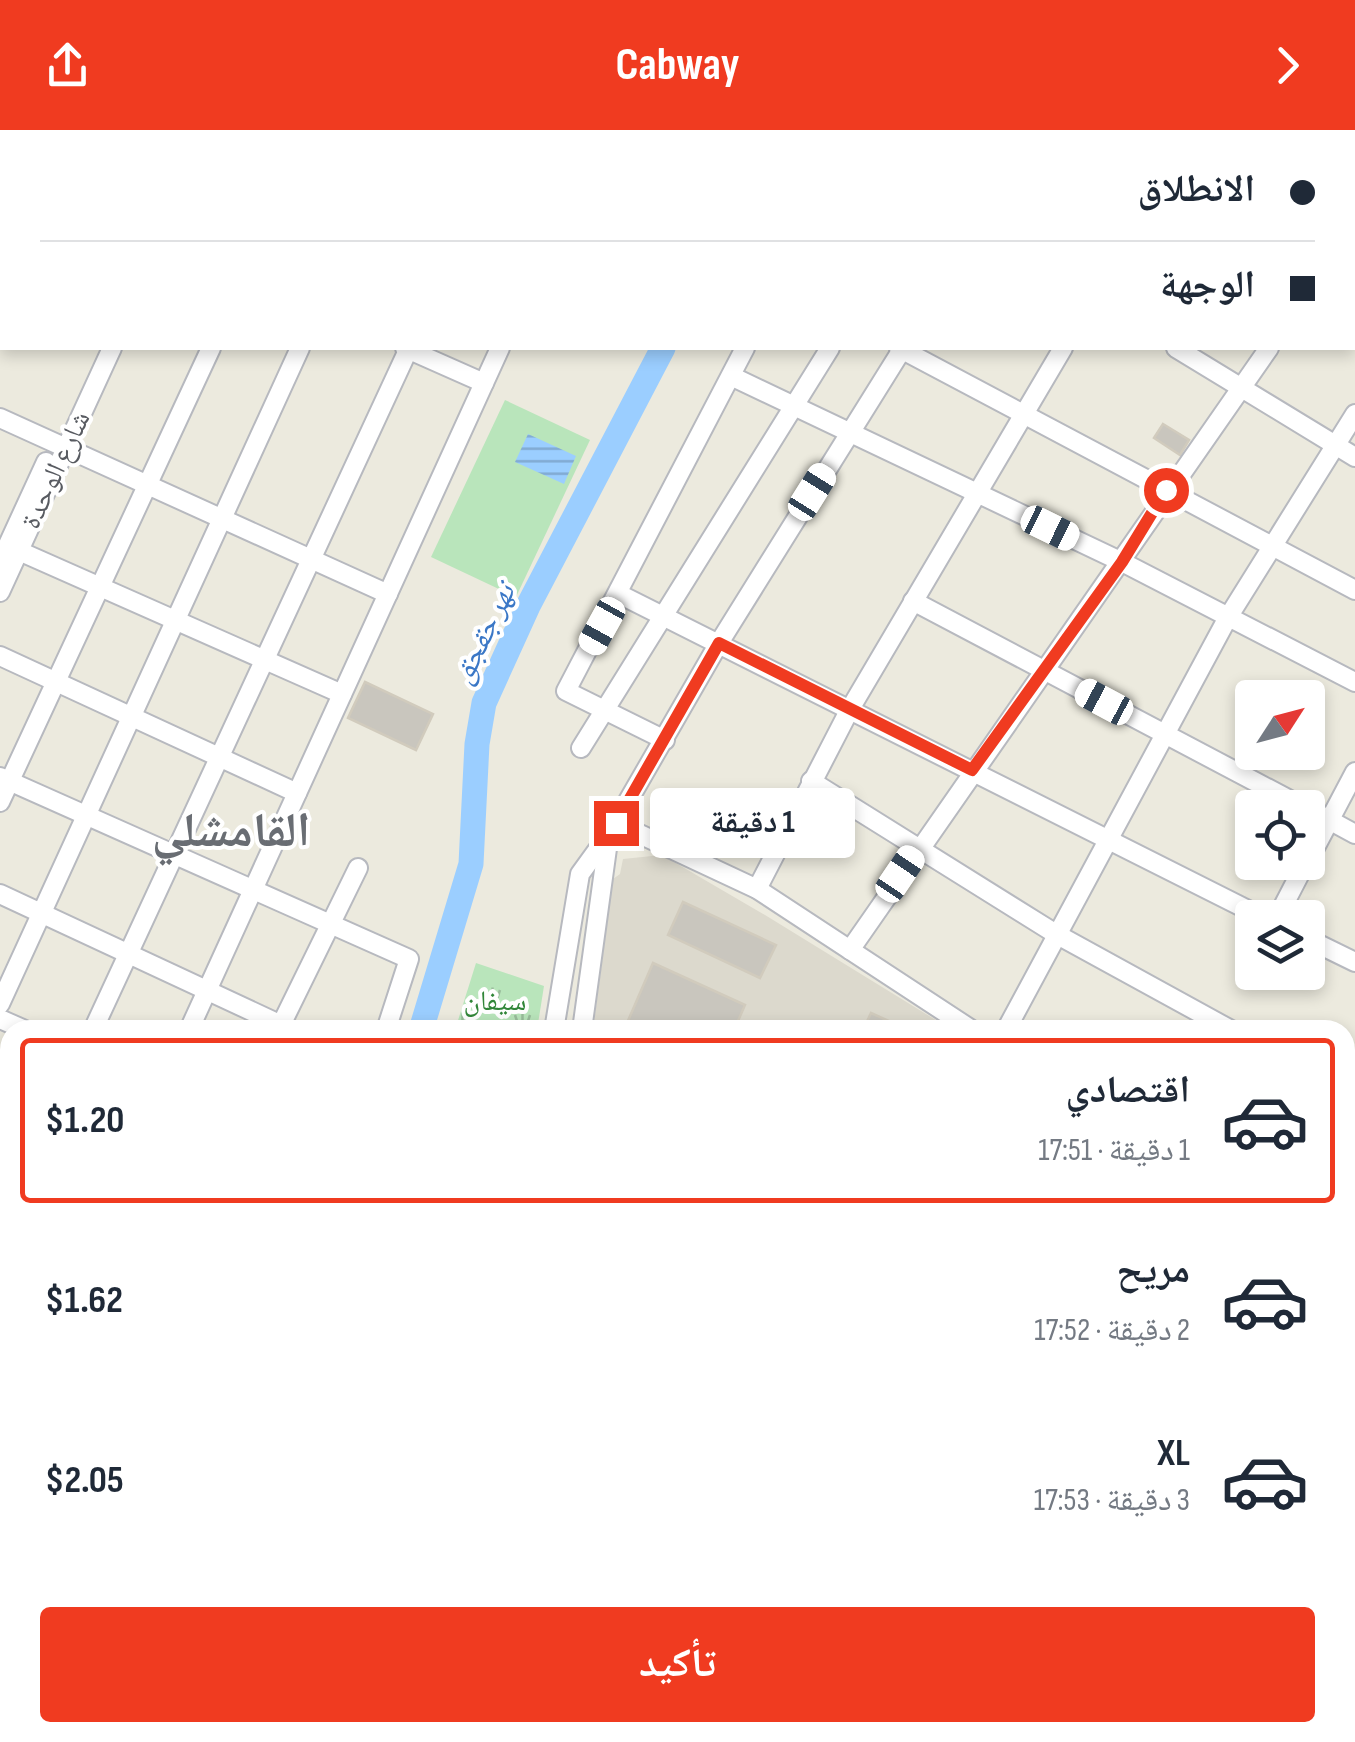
<!DOCTYPE html>
<html lang="ar">
<head>
<meta charset="utf-8">
<style>
	:root { --surface:#fff; --page:#f2f2f3; --text:#1f2937; --muted:#747a83; --line:#e0e1e3; --accent:#f03b20 }
	body { margin:0; font-family:"Sofia Sans Condensed","Noto Naskh Arabic",sans-serif; background:var(--page); color:var(--text); direction:rtl; height:100vh; display:flex; flex-direction:column; font-size:38px; white-space:nowrap }
	* { box-sizing:border-box; margin:0 }
	p { font-size:32px; color:var(--muted) }
	.icon { flex:none; width:55px; height:55px; fill:none; stroke:currentColor; stroke-width:2; stroke-linecap:round; stroke-linejoin:round }
	.map { position:relative; flex:1; overflow:hidden; direction:ltr }
	.side { position:absolute; left:0px; top:890px; width:1355px; height:722px; display:flex; flex-direction:column; background:var(--surface); border-radius:30px 30px 0 0; box-shadow:0 5px 15px #0003; direction:rtl }
	.side>* { flex:none }
	.guide { position:absolute; left:0px; top:0px; width:1355px; height:220px; box-shadow:0 5px 15px #0003; direction:rtl; display:grid; align-content:center; height:220px; padding:0 40px; background:var(--surface) }
	.needle { width:65px; rotate:54deg }
	.tools { position:absolute; left:1235px; top:550px; display:grid; gap:20px }
	.tools a { display:grid; place-items:center; width:90px; height:90px; border-radius:10px; background:var(--surface); box-shadow:0 5px 15px #0003; font-size:50px }
	.end { position:absolute; width:45px; height:45px; margin:-22px; border:12px solid #f03b20; background:#fff; box-shadow:0 0 0 5px #fff }
	.from { border-radius:50% }
	.bubble { position:absolute; height:70px; border-radius:10px; background:var(--surface); box-shadow:0 5px 15px #0003; font-size:32px; font-weight:700; line-height:70px; text-align:center; direction:rtl }
	.car { position:absolute; width:30px; height:60px; margin:-30px -15px; border-radius:12px; box-shadow:0 0 8px 2px #0007; background:linear-gradient(#fff 24%,#345 0 40%,#fff 0 76%,#345 0 86%,#fff 0) }
	.guide b { display:flex; align-items:center; gap:35px; height:95px; font-size:38px }
	.guide b+b { border-top:2px solid var(--line) }
	.guide i { width:25px; height:25px; background:var(--text) }
	ul { padding:18px 0 0; list-style:none }
	li { display:flex; align-items:center; gap:30px; height:165px; margin:0 20px 15px; padding:0 20px; border:5px solid transparent; border-radius:10px }
	li div { flex:1 }
	li b { display:block; font-size:38px }
	li em { font-style:normal; font-weight:700 }
	li.current { border-color:var(--accent) }
	li>.icon { width:90px; height:90px; stroke-width:1.5 }
	.action { display:flex; gap:20px; margin-top:auto; padding:20px 40px }
	.action a { flex:1; height:115px; border-radius:10px; background:var(--accent); color:#fff; font-size:40px; font-weight:700; line-height:115px; text-align:center }
	header { display:flex; justify-content:space-between; align-items:center; height:130px; padding:0 40px; background:var(--accent); color:#fff; font-size:45px; font-weight:700 }
	.map>svg:first-child { display:block }
</style>
</head>
<body>
<header><svg class="icon" aria-label="forward" viewBox="0 0 24 24"><path d="M9 5l7 7-7 7"/></svg>Cabway<svg class="icon" aria-label="share" viewBox="0 0 24 24"><path d="M12 15V3M7 8l5-5 5 5M5 13v7h14v-7"/></svg></header>
<div class="map">
<svg width="1355" height="1612" viewBox="0 0 1355 1612">
	<defs>
		<pattern id="park-tufts" width="24" height="20" patternUnits="userSpaceOnUse" patternTransform="scale(2.5)"><rect width="24" height="20" fill="#b9e5bb"/><path d="M3 7l-1-3M5 7V3M7 7l1-3M15 17l-1-3M17 17v-4M19 17l1-3" fill="none" stroke="#99bd9b"/></pattern>
		<pattern id="water-rules" width="6" height="5" patternUnits="userSpaceOnUse" patternTransform="scale(2.5)"><rect width="6" height="5" fill="#9bceff"/><path d="M0 2.5h6" fill="none" stroke="#81aad2"/></pattern>
	</defs>
	<rect width="100%" height="100%" fill="#eceade"/>
	<polygon fill="#dcd9cd" points="662,725 765,785 952,900 593,900 613,749 620,744 623,729"/>
	<g fill="url(#park-tufts)">
		<polygon points="476,833 544,856 537,900 455,900"/>
		<polygon points="599,1603 654,1603 653,1612 598,1612"/>
	</g>
	<polygon fill="#b9e5bb" points="505,270 590,310 516,467 431,427"/>
	<polygon fill="url(#water-rules)" points="528,304 576,326 564,354 515,332"/>
	<g fill="none" stroke-linecap="round" stroke-linejoin="round">
		<polyline stroke="#9bceff" stroke-width="4" points="276,1602 283,1612"/>
		<g stroke="#9bceff" stroke-width="25">
			<polyline points="753,2 754,0"/>
			<polyline points="421,900 471,734 477,614 484,573 528,476 663,218"/>
			<polyline points="148,1602 149,1612"/>
		</g>
	</g>
	<g fill="#c9c6be" stroke="#d1cbbd" stroke-width="2.5">
		<polygon points="1163,294 1189,310 1180,325 1154,308"/>
		<polygon points="365,552 433,584 416,620 348,588"/>
		<polygon points="683,772 776,815 760,848 668,805"/>
		<polygon points="653,833 745,875 734,900 624,900"/>
		<polygon points="871,883 909,900 863,900"/>
	</g>
	<g fill="none" stroke-linecap="round" stroke-linejoin="round">
		<defs>
			<g id="minor">
				<polyline points="205,0 210,2"/>
				<polyline points="453,0 458,2"/>
				<polyline points="1008,0 1013,2"/>
				<polyline points="74,2 75,0"/>
				<polyline points="311,2 312,0"/>
				<polyline points="399,2 400,0"/>
				<polyline points="508,2 509,0"/>
				<polyline points="598,2 600,0"/>
				<polyline points="731,2 732,0"/>
				<polyline points="864,2 866,0"/>
				<polyline points="982,2 983,0"/>
				<polyline points="1040,2 1041,0"/>
				<polyline points="1191,2 1193,0"/>
				<polyline points="0,23 2,24"/>
				<polyline points="1352,97 1355,93"/>
				<polyline points="0,164 2,159"/>
				<polyline points="1352,171 1355,172"/>
				<polyline points="405,218 484,253"/>
				<polyline points="899,218 1355,460"/>
				<polyline points="1176,218 1355,327"/>
				<polyline points="731,246 1122,432 1355,552"/>
				<polyline points="0,288 388,464"/>
				<polyline points="19,421 342,564"/>
				<polyline points="0,432 46,332"/>
				<polyline points="0,462 112,218"/>
				<polyline points="619,464 1264,788"/>
				<polyline points="913,471 1305,678"/>
				<polyline points="0,526 297,663"/>
				<polyline points="665,610 566,561 745,218"/>
				<polyline points="581,618 830,218"/>
				<polyline points="0,647 409,829 386,900"/>
				<polyline points="811,651 1056,804 1231,900"/>
				<polyline points="0,672 211,218"/>
				<polyline points="1320,685 1355,704"/>
				<polyline points="616,693 757,759 972,900"/>
				<polyline points="1308,731 1355,642"/>
				<polyline points="757,759 850,579 1063,218"/>
				<polyline points="0,764 292,900"/>
				<polyline points="1277,788 1306,732"/>
				<polyline points="1308,809 1355,832"/>
				<polyline points="850,820 1269,218"/>
				<polyline points="0,874 300,218"/>
				<polyline points="0,889 25,900"/>
				<polyline points="281,895 358,738"/>
				<polyline points="93,900 409,218"/>
				<polyline points="189,900 500,218"/>
				<polyline points="554,900 580,744 609,704 719,513 903,218"/>
				<polyline points="582,900 609,704"/>
				<polyline points="1006,900 1227,489 1355,284"/>
				<polyline points="1345,950 1355,954"/>
				<polyline points="1345,1057 1355,1032"/>
				<polyline points="1345,1078 1355,1083"/>
				<polyline points="0,1101 10,1080"/>
				<polyline points="0,1186 10,1190"/>
				<polyline points="0,1312 10,1291"/>
				<polyline points="1345,1320 1355,1324"/>
				<polyline points="1345,1359 1355,1363"/>
				<polyline points="1345,1388 1355,1393"/>
				<polyline points="1345,1428 1355,1432"/>
				<polyline points="0,1491 10,1470"/>
				<polyline points="0,1528 10,1533"/>
				<polyline points="469,1612 470,1602"/>
				<polyline points="495,1612 495,1602"/>
				<polyline points="592,1612 592,1602"/>
				<polyline points="663,1612 663,1602"/>
				<polyline points="817,1612 818,1602"/>
				<polyline points="918,1612 919,1602"/>
				<polyline points="1121,1612 1122,1602"/>
				<polyline points="1315,1612 1316,1602"/>
			</g>
		</defs>
		<use href="#minor" stroke="#b7b9bf" stroke-width="22"/>
		<use href="#minor" stroke="#fff" stroke-width="18"/>
	</g>
	<g fill="none" stroke-linecap="round" stroke-linejoin="round">
		<polyline stroke="#f03b20" stroke-width="12" points="616,693 719,513 972,640 1122,432 1166,360"/>
	</g>
	<g text-anchor="middle" dominant-baseline="central" stroke-width="8" stroke-linejoin="round" paint-order="stroke">
		<g font-size="28" fill="#585b61" stroke="#fff">
			<text transform="translate(56 340) rotate(-65)">شارع الوحدة</text>
		</g>
		<g font-size="28" fill="#318639" stroke="#fff">
			<text x="495" y="871">سيفان</text>
		</g>
		<g font-size="30" font-style="italic" fill="#3a77c6" stroke="#fff">
			<text transform="translate(484 504) rotate(-64)">نهر جقجق</text>
		</g>
		<g font-size="48" font-weight="bold" fill="#696d73" stroke="#fff">
			<text x="231" y="701">القامشلي</text>
		</g>
	</g>
</svg>
<div class="tools">
<a><svg class="needle" viewBox="-14 -14 28 28"><path d="M0-13l5 13h-10z" fill="#e53935"/><path d="M0 13l5-13h-10z" fill="#747a83"/></svg></a>
<a><svg class="icon" aria-label="locate" viewBox="0 0 24 24"><circle cx="12" cy="12" r="6"/><path d="M12 2v4M12 18v4M2 12h4M18 12h4"/></svg></a>
<a><svg class="icon" aria-label="layers" viewBox="0 0 24 24"><path d="M12 4l9 5-9 5-9-5zM3 14l9 5 9-5"/></svg></a>
</div>
<i class="end from" style="left:1166px;top:360px"></i>
<i class="end" style="left:616px;top:693px"></i>
<div class="bubble" style="left:650px;top:658px;width:205px">1 دقيقة</div>
<i class="car" style="left:812px;top:362px;rotate:32deg"></i>
<i class="car" style="left:1050px;top:398px;rotate:116deg"></i>
<i class="car" style="left:602px;top:496px;rotate:209deg"></i>
<i class="car" style="left:1104px;top:572px;rotate:298deg"></i>
<i class="car" style="left:900px;top:744px;rotate:34deg"></i>
<div class="guide">
<b><i class="from"></i>الانطلاق</b>
<b><i></i>الوجهة</b>
</div>
<section class="side">
<ul>
<li class="current"><svg class="icon" aria-label="car" viewBox="0 0 24 24"><path d="M5 17H2v-5l4-1 3-4h7l3 4 3 1v5h-3M9 17h6M6 11h13"/><circle cx="7" cy="17" r="2"/><circle cx="17" cy="17" r="2"/></svg><div><b>اقتصادي</b><p>1 دقيقة · 17:51</p></div><em>$1.20</em></li>
<li><svg class="icon" aria-label="car" viewBox="0 0 24 24"><path d="M5 17H2v-5l4-1 3-4h7l3 4 3 1v5h-3M9 17h6M6 11h13"/><circle cx="7" cy="17" r="2"/><circle cx="17" cy="17" r="2"/></svg><div><b>مريح</b><p>2 دقيقة · 17:52</p></div><em>$1.62</em></li>
<li><svg class="icon" aria-label="car" viewBox="0 0 24 24"><path d="M5 17H2v-5l4-1 3-4h7l3 4 3 1v5h-3M9 17h6M6 11h13"/><circle cx="7" cy="17" r="2"/><circle cx="17" cy="17" r="2"/></svg><div><b>XL</b><p>3 دقيقة · 17:53</p></div><em>$2.05</em></li>
</ul>
<div class="action"><a>تأكيد</a></div>
</section>
</div>
</body>
</html>
